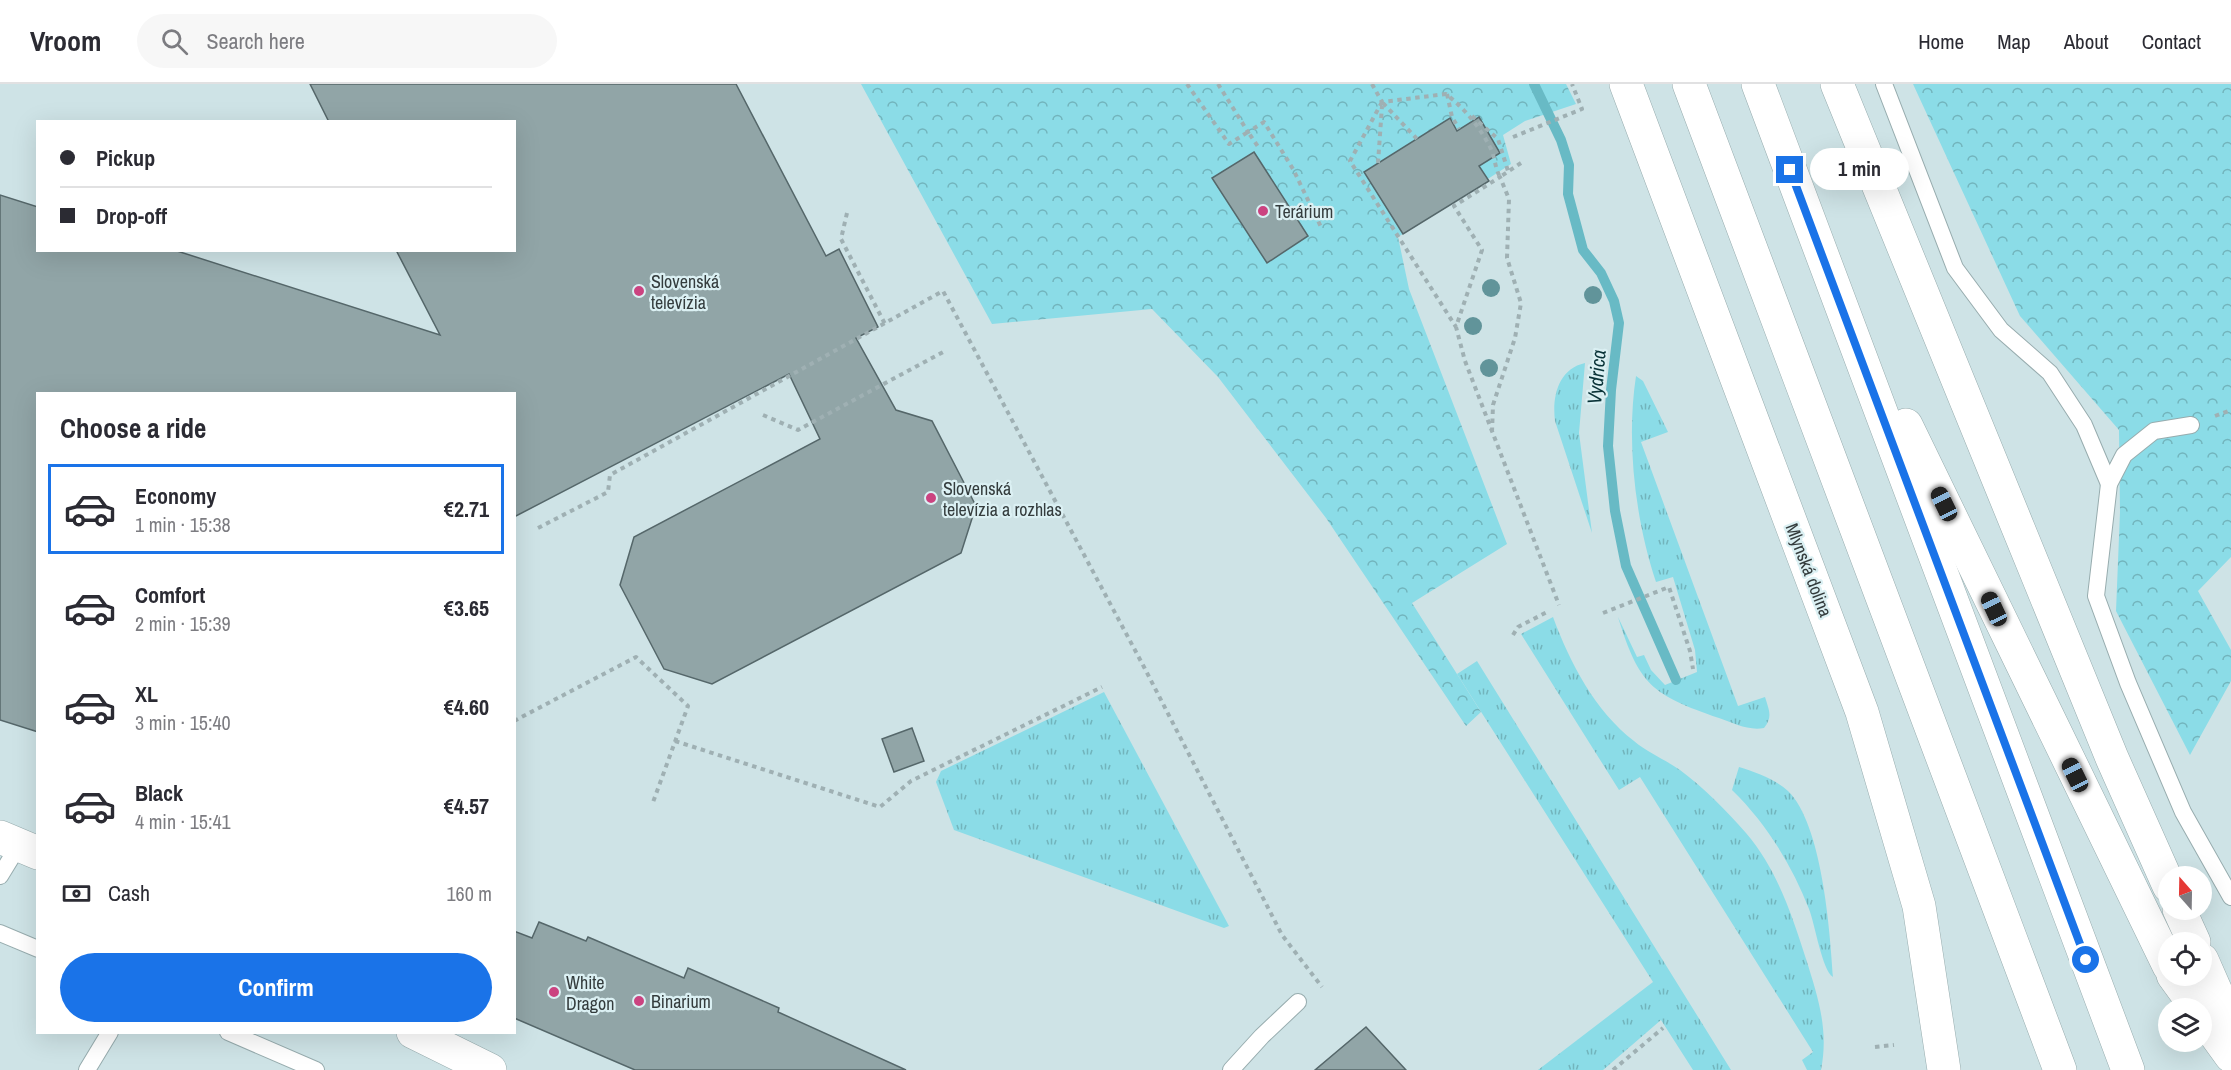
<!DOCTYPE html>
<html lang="en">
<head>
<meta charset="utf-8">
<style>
	:root { --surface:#fff; --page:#f7f7f7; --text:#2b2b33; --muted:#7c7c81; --line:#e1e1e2; --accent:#1a73e8 }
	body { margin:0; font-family:"Archivo Narrow",sans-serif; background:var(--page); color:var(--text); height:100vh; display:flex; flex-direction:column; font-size:22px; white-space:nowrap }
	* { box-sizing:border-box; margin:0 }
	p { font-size:20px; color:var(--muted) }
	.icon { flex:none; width:33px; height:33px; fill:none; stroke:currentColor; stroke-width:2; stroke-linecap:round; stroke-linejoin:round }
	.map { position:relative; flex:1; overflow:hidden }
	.panel { position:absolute; left:36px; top:308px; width:480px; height:642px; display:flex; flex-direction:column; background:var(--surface); border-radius:0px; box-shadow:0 6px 24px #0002 }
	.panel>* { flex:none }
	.top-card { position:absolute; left:36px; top:36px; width:480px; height:132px; border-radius:0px; box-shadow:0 6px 24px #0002; display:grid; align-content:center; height:132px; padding:0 24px; background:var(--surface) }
	.needle { width:39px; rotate:340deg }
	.buttons { position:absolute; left:2158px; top:782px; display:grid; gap:12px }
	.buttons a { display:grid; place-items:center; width:54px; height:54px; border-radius:50%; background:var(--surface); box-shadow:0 6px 24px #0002; font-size:30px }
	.end { position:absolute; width:27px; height:27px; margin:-14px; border:8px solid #1a73e8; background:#fff; box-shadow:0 0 0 3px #fff }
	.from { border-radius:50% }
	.bubble { position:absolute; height:42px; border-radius:21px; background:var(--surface); box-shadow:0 6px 24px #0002; font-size:20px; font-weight:700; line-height:42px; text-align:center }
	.car { position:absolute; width:18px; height:36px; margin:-18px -9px; border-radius:8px; box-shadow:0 0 4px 2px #0007; background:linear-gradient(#222 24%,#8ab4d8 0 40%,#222 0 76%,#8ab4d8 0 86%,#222 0) }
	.top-card b { display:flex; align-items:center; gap:21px; height:57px; font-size:22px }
	.top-card b+b { border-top:2px solid var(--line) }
	.top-card i { width:15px; height:15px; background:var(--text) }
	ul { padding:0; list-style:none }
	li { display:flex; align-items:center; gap:18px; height:90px; margin:0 12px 9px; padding:0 12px; border:3px solid transparent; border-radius:0px }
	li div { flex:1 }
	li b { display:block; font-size:22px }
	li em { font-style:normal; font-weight:700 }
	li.current { border-color:var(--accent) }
	li>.icon { width:54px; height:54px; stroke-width:1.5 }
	h2 { padding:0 24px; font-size:27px; line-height:72px }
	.pay { display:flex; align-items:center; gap:15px; height:66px; padding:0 24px; font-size:22px }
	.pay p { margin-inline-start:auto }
	.cta { display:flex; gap:12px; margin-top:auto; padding:12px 24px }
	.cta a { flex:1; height:69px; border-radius:36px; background:var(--accent); color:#fff; font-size:24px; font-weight:700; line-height:69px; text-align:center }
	header { display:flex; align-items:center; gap:36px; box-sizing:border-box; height:84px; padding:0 30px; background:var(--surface); border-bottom:2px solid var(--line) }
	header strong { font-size:28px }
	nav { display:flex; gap:33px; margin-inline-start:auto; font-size:21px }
	.search { width:420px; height:54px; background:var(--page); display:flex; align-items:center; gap:15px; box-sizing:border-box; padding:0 21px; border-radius:33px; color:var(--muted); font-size:22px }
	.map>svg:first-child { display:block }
</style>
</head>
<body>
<header>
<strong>Vroom</strong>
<div class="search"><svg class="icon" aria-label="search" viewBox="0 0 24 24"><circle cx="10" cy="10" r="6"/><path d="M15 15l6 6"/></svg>Search here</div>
<nav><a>Home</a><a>Map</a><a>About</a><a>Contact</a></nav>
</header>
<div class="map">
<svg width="2231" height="986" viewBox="0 0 2231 986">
	<defs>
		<pattern id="grass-tufts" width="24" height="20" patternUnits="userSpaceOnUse" patternTransform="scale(1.5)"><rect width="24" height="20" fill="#8bdce7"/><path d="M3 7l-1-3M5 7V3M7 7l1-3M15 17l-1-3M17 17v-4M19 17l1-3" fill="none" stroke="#72b4bc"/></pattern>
		<pattern id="forest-crowns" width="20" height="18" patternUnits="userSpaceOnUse" patternTransform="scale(1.5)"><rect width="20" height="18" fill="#8bdce7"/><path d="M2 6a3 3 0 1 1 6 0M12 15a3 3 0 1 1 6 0" fill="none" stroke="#72b4bc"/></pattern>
	</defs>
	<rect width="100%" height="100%" fill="#cee3e6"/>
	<g fill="url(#grass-tufts)">
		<path d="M1585,279L1579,349L1592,449L1555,337C1552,313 1558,285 1585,279Z"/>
		<path d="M1636,292L1643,297L1668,348L1641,358L1738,622L1765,613C1769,626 1773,633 1764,644C1748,647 1734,639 1719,634C1652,611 1639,601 1618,533L1637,573L1644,571L1651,586L1665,601L1697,588L1695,566L1673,493L1656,498C1635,435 1626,357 1636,292Z"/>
		<path d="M1553,533C1570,579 1595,627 1634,657C1648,669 1666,676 1680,686C1704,704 1727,727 1746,749C1777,785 1792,831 1806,875C1818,913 1829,946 1821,986H1807L1802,976L1813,968L1640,693L1619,706L1521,550Z"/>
		<polygon points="1477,577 1731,986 1693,986 1661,936 1603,986 1538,986 1653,898 1457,590"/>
		<polygon points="1104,608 1229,842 1224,844 954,746 936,698 941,687"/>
		<path d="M1739,683C1755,688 1775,695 1788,707C1822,740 1830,846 1833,893C1822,886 1815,840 1809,825C1792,781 1766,739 1732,706Z"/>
	</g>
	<g fill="url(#forest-crowns)">
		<polygon points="861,0 1566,0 1576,20 1525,37 1503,51 1511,80 1398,153 1409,205 1507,460 1412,519 1481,628 1466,642 1326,434 1218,293 1152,225 992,240"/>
		<polygon points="1913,0 2231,0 2231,473 2198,507 2231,566 2231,597 2190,671 2116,527 2120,428 2119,346 2020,232"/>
	</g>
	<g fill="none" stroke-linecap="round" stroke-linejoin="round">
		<polyline stroke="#68bac5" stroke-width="10" points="1534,0 1561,56 1569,81 1568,110 1583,166 1601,189 1614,217 1619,239 1611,306 1608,362 1615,427 1626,482 1676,596"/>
	</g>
	<g fill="#91a5a7" stroke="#55676a" stroke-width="1.5">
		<polygon points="310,0 736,0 826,172 839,165 878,243 856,254 896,326 932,337 976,422 961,469 712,600 664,585 620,501 634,453 820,355 789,290 514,433 514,309 38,309 38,648 0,636 0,111 38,123 38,166 174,166 440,251 396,166 514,166 514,38 329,38"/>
		<polygon points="1479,33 1500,69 1479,82 1489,97 1403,150 1364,88 1450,34 1457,47"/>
		<polygon points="1254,68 1308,152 1267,179 1212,94"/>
		<polygon points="912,644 924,677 894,688 882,655"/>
		<polygon points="539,838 586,857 588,853 684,894 688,884 779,924 778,928 906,986 635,986 514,934 514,847 532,854"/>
		<polygon points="1366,943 1406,986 1315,986"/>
	</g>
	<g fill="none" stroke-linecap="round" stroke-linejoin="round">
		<defs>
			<g id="service">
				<polyline points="1884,0 1955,184 2001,246 2050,289 2084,341 2109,400"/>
				<polyline points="2191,341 2154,347 2124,371 2109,400 2096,512 2128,599 2183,728 2231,813"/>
				<polyline points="0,792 19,761"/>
				<polyline points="0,849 38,865"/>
				<polyline points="228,948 316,986"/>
				<polyline points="87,986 110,948"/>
				<polyline points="1231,986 1262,952 1298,918"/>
			</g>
			<g id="tertiary">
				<polyline points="0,753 38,769"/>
				<polyline points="413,948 490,986"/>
			</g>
			<g id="primary">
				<polyline points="1626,0 1862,628 1919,822 1944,986"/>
				<polyline points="1837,0 2112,674 2169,802"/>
				<polyline points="2179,825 2194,858"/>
				<polyline points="2202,876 2231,942"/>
			</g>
			<g id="motorway">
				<polyline points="1689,0 2060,986"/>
				<polyline points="1758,0 2128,986"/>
				<polyline points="1906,341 2169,882"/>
				<polyline points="2173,891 2197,924"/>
				<polyline points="2202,932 2231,972"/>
			</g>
		</defs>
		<use href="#service" stroke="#97acae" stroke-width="18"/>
		<use href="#tertiary" stroke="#97acae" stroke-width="34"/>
		<use href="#primary" stroke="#97acae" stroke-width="34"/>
		<use href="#motorway" stroke="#97acae" stroke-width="34"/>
		<g stroke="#9fb0b3" stroke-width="4" stroke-dasharray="4.5 4.5" stroke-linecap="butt">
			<polyline points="1187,0 1229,60 1248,48 1259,64"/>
			<polyline points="1218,0 1248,48 1264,38 1293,85 1321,143"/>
			<path d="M1372,0L1382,18L1446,10C1465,25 1480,43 1491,65C1495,74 1495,84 1500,93L1521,79"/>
			<polyline points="1447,10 1452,33 1459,45"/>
			<polyline points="1382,18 1350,77 1456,243"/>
			<polyline points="1383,19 1417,55"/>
			<polyline points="1472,32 1498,55 1508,87"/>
			<polyline points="1513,53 1582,25 1572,0"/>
			<polyline points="1378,79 1382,22"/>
			<polyline points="847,129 841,155 885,240"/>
			<polyline points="763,331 798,346 945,267"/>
			<polyline points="2215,332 2231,326"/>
			<polyline points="1492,348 1493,321 1515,254 1521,219 1507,174 1509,115 1500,93 1454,122 1482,166 1456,243 1465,277 1559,521"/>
			<polyline points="538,444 608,408 610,391 943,207 1144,583 1282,851 1322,903"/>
			<polyline points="1603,529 1669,503 1690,567 1693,585"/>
			<polyline points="1513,551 1518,543 1547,528"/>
			<polyline points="514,637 636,573 688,622 652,721"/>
			<polyline points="675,657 880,723 911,697 1102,603"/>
			<polyline points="1875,963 1894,961"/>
			<polyline points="1613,986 1663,944"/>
		</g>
		<use href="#service" stroke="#fff" stroke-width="16"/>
		<use href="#tertiary" stroke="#fff" stroke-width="33"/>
		<use href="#primary" stroke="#fff" stroke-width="33"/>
		<use href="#motorway" stroke="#fff" stroke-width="33"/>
	</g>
	<g fill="#61949a">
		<circle cx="1491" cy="204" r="9"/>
		<circle cx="1593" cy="211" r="9"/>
		<circle cx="1473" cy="242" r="9"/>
		<circle cx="1489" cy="284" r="9"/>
	</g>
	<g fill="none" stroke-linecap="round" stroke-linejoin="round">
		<polyline stroke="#1a73e8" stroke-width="8" points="1790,86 2086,876"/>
	</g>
	<g fill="#cb4380" stroke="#dbf0f3" stroke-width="2">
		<circle cx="1263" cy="127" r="6"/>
		<circle cx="639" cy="207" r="6"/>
		<circle cx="931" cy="414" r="6"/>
		<circle cx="554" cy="908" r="6"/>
		<circle cx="639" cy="917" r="6"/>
	</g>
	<g text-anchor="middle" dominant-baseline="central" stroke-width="4.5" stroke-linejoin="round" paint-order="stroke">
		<g font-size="18" fill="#343c3d" stroke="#dbf0f3" text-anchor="start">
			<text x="1275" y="127">Terárium</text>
			<text x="651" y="197">Slovenská<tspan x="651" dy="21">televízia</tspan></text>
			<text x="943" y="404">Slovenská<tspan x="943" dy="21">televízia a rozhlas</tspan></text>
			<text x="566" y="898">White<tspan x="566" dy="21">Dragon</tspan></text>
			<text x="651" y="917">Binarium</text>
		</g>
		<g font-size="18" fill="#343c3d" stroke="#dbf0f3">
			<text transform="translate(1809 486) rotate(69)">Mlynská dolina</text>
		</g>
		<g font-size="20" font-style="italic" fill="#0a3338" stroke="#dbf0f3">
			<text transform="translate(1596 293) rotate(-85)">Vydrica</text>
		</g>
	</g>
</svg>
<div class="buttons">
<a><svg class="needle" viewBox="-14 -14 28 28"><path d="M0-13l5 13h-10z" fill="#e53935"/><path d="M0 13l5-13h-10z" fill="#7c7c81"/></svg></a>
<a><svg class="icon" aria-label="locate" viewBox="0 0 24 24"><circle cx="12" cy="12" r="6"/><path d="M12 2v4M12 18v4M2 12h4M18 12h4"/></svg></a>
<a><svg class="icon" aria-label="layers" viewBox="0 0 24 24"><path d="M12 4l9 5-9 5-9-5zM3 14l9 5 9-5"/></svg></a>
</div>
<i class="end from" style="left:2086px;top:876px"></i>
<i class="end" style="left:1790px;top:86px"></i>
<div class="bubble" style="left:1810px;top:64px;width:99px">1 min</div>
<i class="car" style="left:1944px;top:420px;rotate:334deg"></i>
<i class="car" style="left:1994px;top:525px;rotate:335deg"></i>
<i class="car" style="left:2075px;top:691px;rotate:334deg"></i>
<div class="top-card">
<b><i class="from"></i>Pickup</b>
<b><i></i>Drop-off</b>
</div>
<section class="panel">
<h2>Choose a ride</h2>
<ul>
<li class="current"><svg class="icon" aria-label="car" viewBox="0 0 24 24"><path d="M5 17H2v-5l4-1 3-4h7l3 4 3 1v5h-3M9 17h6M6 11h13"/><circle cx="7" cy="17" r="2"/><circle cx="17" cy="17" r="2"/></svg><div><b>Economy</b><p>1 min · 15:38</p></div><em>€2.71</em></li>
<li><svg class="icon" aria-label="car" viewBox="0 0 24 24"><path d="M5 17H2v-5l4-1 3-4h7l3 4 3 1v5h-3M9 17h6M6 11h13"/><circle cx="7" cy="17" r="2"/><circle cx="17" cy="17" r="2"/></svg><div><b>Comfort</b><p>2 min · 15:39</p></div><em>€3.65</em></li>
<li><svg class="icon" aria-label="car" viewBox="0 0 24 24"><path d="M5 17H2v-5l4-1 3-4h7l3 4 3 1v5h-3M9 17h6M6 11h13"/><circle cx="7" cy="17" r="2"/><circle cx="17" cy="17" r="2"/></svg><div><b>XL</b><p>3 min · 15:40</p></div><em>€4.60</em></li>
<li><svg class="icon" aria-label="car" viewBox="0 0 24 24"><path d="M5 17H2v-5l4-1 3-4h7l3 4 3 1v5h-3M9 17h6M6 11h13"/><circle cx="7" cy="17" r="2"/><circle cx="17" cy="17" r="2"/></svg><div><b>Black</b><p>4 min · 15:41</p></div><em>€4.57</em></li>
</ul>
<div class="pay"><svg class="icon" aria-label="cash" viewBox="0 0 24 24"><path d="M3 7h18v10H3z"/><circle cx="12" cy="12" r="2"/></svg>Cash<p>160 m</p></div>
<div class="cta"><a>Confirm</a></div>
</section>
</div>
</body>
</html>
